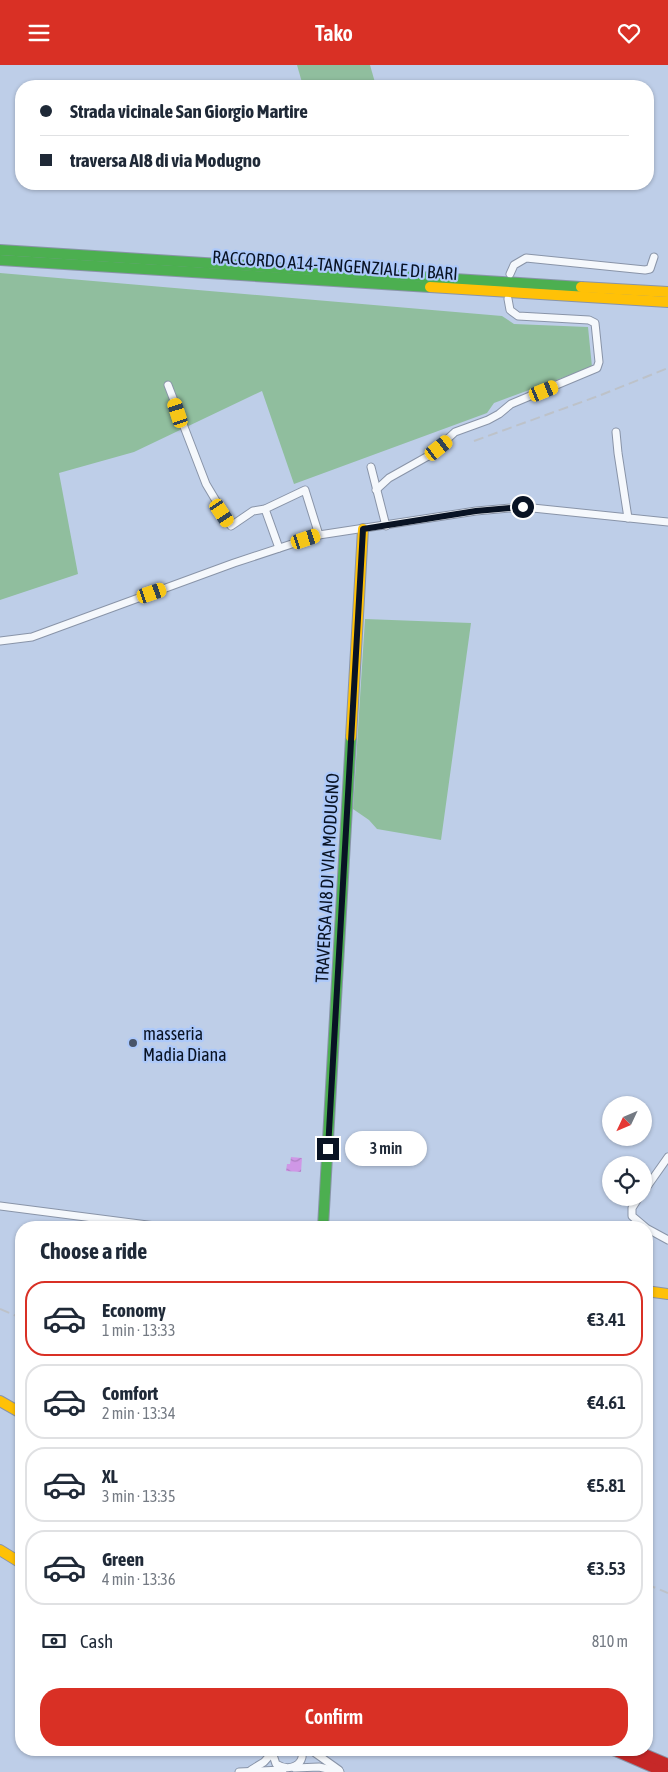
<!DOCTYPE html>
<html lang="en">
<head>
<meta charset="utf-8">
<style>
	:root { --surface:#fff; --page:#f6f6f7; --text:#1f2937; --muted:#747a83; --line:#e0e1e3; --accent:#d93025 }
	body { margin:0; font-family:"Asap Condensed",sans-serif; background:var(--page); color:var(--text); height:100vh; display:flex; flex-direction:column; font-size:19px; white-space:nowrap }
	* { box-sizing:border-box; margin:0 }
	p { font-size:16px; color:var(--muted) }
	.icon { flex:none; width:28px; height:28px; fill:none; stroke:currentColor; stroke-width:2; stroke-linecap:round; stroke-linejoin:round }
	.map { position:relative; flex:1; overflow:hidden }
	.sheet { position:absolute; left:15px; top:1156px; width:638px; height:535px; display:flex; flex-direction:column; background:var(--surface); border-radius:20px; box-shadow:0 1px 4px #0004 }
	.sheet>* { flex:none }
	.top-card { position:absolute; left:15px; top:15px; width:639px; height:110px; border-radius:20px; box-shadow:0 1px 4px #0004; display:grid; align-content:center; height:110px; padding:0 25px; background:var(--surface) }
	.needle { width:32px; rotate:226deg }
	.fabs { position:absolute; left:602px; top:1031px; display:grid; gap:10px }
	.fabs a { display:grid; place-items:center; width:50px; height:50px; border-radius:50%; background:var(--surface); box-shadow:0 1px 4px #0004; font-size:25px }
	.end { position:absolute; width:22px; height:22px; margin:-11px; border:6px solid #091324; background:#fff; box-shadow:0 0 0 2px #fff }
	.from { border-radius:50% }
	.bubble { position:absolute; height:35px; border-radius:18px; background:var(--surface); box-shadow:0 1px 4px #0004; font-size:16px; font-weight:600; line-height:35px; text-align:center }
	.car { position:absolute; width:15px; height:30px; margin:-15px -8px; border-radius:6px; box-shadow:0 0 4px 1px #0007; background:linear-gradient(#f5c518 24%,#345 0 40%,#f5c518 0 76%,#345 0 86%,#f5c518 0) }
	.top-card b { display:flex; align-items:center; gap:18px; height:48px; font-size:19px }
	.top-card b+b { border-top:1px solid var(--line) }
	.top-card i { width:12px; height:12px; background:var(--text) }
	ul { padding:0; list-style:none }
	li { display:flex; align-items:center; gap:15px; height:75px; margin:0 10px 8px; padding:0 15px; border:2px solid var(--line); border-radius:20px }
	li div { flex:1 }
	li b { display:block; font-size:19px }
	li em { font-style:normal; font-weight:600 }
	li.selected { border-color:var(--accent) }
	li>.icon { width:45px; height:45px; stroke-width:1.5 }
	h2 { padding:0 25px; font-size:22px; line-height:60px }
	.pay { display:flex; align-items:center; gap:12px; height:55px; padding:0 25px; font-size:19px }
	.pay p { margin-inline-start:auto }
	.button { display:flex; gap:10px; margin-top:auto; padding:10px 25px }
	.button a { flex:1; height:58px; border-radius:20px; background:var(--accent); color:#fff; font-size:20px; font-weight:600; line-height:58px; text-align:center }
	header { display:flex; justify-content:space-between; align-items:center; height:65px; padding:0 25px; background:var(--accent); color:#fff; font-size:22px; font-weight:600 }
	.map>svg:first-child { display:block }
</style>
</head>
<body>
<header><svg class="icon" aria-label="menu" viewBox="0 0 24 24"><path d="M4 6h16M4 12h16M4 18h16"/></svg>Tako<svg class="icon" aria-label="heart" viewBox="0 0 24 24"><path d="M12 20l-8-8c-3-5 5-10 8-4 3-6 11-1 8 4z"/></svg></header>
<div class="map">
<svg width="668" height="1707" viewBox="0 0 668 1707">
	<defs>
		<pattern id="water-waves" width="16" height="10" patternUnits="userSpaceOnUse" patternTransform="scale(1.25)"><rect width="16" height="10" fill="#cf97e6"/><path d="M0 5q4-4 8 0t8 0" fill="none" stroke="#b081c5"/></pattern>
	</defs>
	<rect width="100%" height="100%" fill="#becee8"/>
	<g fill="#90be9e">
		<polygon points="297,0 370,0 376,21 303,21"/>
		<polygon points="0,208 502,251 514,259 588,262 592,302 494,338 487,348 294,419 262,326 134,387 59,408 78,509 0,535"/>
		<polygon points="365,554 471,558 441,775 377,764 369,755 353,744"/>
	</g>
	<polygon fill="url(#water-waves)" points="291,1092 302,1093 301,1107 286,1106 287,1099 290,1099"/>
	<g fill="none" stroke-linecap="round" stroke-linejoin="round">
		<defs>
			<g id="street">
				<polyline points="510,209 514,200 526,193 645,205 650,204 654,192"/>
				<polyline points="168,320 206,419 231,461 253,446 265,444 305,425 319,470"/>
				<polyline points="616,367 618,388 628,453"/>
				<polyline points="371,402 386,461"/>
				<polyline points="376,425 389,413 430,390 455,367 488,355 499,349 511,339 597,303 599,297 595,258 589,255 518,251 510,245 508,234"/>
				<polyline points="265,444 279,483"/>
				<polyline points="0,576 32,572 234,498 319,470 476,446 523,442 668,457"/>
				<polyline points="644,1126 668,1092"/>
				<polyline points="639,1132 632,1143 632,1151 645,1162"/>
				<polyline points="0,1141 163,1162"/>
				<polyline points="646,1163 668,1175"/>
				<path d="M274,1685L273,1690L276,1699C289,1707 305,1701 302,1685"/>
				<polyline points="311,1685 339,1705"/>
				<polyline points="295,1703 319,1702 340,1707"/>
				<polyline points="251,1705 264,1697 273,1687"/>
				<polyline points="239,1707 283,1705"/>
			</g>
			<g id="fast">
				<polyline points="0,185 581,222"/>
				<polyline points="0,195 430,222"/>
				<polyline points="323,1162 351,672"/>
			</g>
			<g id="slow">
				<polyline points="430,222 668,237"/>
				<polyline points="581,222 668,227"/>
				<polyline points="351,672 363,464"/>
				<polyline points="646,1226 668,1229"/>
				<polyline points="0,1336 21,1348"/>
				<polyline points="0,1485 21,1498"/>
			</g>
			<g id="jam">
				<polyline points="613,1685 664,1707"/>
				<polyline points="635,1685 668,1699"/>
			</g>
		</defs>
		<use href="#street" stroke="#8994a8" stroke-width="9"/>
		<use href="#fast" stroke="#8994a8" stroke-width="12"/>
		<use href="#slow" stroke="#8994a8" stroke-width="12"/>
		<use href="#jam" stroke="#8994a8" stroke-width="12"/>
		<use href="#street" stroke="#f5f8fc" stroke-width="7"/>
		<use href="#fast" stroke="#4caf50" stroke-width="10"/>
		<use href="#slow" stroke="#ffc107" stroke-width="10"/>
		<use href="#jam" stroke="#c62828" stroke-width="10"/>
		<g stroke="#bdc2c9" stroke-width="2" stroke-dasharray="10 5" stroke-linecap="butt">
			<polyline points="474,376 601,330 668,303"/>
			<polyline points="0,1244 21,1253"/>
			<polyline points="646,1519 668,1528"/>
		</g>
	</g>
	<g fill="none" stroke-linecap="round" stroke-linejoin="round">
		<polyline stroke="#091324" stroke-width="6" points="328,1084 363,464 476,446 523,442"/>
	</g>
	<circle fill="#485469" stroke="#adc9fa" stroke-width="2" cx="133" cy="978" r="5"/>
	<g text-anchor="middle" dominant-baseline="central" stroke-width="4.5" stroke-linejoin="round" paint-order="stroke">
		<g font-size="18" fill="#091324" stroke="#adc9fa">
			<text transform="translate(335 200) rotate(4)">RACCORDO A14-TANGENZIALE DI BARI</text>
			<text transform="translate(327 813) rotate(-87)">TRAVERSA AI8 DI VIA MODUGNO</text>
		</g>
		<g font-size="18" fill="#091324" stroke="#adc9fa" text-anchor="start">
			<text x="143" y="968">masseria<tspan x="143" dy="21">Madia Diana</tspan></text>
		</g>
	</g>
</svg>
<div class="fabs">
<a><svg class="needle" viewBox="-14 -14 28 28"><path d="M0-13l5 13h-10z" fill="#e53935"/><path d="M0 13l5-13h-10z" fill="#747a83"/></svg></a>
<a><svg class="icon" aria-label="locate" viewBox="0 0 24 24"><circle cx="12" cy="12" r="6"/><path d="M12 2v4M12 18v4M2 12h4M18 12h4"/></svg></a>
</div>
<i class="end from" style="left:523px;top:442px"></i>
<i class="end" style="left:328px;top:1084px"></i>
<div class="bubble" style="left:345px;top:1066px;width:82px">3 min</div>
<i class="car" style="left:544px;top:326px;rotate:68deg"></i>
<i class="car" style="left:178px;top:348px;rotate:342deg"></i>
<i class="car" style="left:439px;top:383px;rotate:52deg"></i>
<i class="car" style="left:222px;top:448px;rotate:146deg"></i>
<i class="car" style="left:306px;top:474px;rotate:72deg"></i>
<i class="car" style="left:152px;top:528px;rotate:71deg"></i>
<div class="top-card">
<b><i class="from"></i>Strada vicinale San Giorgio Martire</b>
<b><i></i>traversa AI8 di via Modugno</b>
</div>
<section class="sheet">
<h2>Choose a ride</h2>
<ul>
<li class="selected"><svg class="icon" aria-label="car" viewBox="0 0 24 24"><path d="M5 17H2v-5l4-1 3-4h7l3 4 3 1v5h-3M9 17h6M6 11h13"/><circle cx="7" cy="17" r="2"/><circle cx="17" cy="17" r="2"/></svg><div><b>Economy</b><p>1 min · 13:33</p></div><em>€3.41</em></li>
<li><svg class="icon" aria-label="car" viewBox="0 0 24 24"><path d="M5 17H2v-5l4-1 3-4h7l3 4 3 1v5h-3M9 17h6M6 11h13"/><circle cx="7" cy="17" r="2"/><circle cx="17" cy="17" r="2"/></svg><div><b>Comfort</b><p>2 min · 13:34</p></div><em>€4.61</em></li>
<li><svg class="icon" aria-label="car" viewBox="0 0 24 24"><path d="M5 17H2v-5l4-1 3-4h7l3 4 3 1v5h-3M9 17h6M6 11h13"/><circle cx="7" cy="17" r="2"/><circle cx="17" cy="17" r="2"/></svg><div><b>XL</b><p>3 min · 13:35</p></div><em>€5.81</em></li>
<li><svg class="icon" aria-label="car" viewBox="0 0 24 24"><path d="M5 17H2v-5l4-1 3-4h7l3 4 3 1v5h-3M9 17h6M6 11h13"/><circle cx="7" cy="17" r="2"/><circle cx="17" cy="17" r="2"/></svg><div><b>Green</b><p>4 min · 13:36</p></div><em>€3.53</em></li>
</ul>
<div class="pay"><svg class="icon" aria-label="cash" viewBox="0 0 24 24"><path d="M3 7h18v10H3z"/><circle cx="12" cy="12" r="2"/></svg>Cash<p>810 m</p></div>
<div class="button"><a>Confirm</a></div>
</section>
</div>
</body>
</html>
